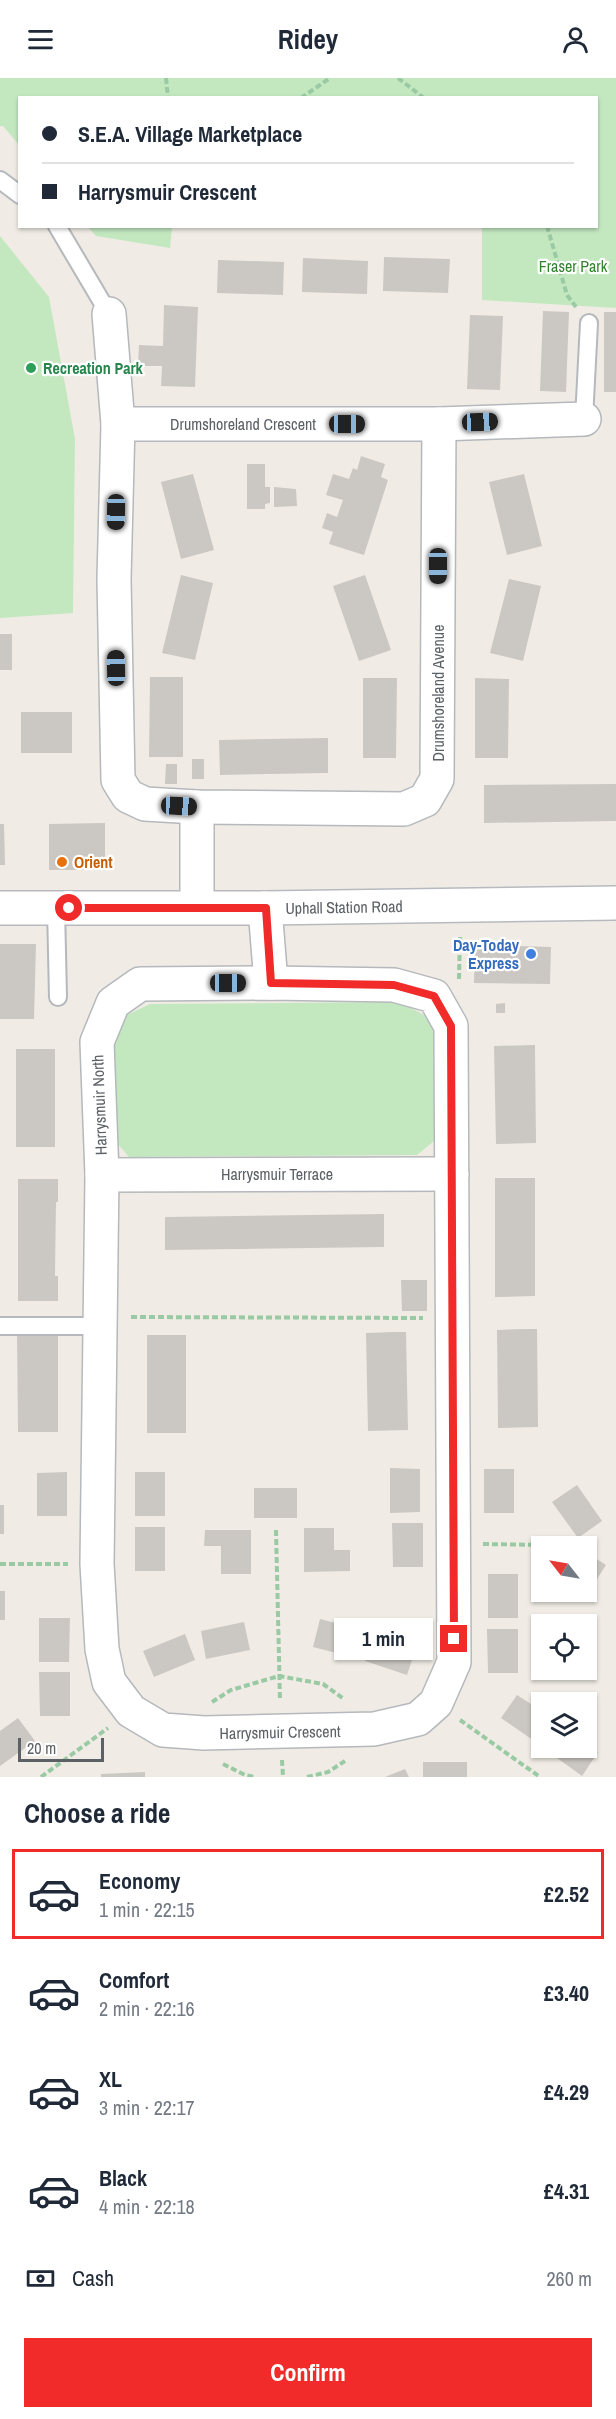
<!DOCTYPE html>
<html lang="en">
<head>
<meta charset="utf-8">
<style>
	:root { --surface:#fff; --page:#f2f2f3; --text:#1f2937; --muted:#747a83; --line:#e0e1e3; --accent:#f12a2a }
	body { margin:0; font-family:"Archivo Narrow",sans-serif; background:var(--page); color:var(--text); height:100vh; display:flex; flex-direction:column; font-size:22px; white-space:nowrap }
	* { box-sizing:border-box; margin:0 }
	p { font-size:20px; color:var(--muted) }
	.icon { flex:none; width:33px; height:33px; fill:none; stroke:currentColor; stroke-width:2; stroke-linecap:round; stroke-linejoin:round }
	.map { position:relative; height:1699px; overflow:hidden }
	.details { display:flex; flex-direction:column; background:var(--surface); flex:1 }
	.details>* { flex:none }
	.hud { position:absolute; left:18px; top:18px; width:580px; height:132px; border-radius:0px; box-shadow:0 2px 4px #0004; display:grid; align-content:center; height:132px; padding:0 24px; background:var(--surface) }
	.needle { width:39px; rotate:301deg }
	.buttons { position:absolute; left:531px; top:1458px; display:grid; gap:12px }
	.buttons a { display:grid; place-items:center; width:66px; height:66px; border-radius:0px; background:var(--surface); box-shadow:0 2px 4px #0004; font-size:30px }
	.scale { position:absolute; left:18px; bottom:15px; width:86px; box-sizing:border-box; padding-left:6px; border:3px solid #5c6166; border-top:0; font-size:16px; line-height:21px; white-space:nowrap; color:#5c6166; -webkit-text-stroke:4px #fff; paint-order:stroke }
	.end { position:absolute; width:27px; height:27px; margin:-14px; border:8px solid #f12a2a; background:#fff; box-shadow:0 0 0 3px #fff }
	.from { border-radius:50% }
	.bubble { position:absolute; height:42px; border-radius:0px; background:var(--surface); box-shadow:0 2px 4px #0004; font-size:20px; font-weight:700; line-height:42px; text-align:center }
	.car { position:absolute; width:18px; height:36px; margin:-18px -9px; border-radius:8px; box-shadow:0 0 4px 2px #0007; background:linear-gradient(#222 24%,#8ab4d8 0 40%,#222 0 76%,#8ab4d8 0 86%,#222 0) }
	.hud b { display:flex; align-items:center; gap:21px; height:57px; font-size:22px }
	.hud b+b { border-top:2px solid var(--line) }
	.hud i { width:15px; height:15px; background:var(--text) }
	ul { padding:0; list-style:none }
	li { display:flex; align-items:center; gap:18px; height:90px; margin:0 12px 9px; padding:0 12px; border:3px solid transparent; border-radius:0px }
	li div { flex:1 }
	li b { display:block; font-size:22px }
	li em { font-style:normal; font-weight:700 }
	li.active { border-color:var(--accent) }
	li>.icon { width:54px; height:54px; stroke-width:1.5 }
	h2 { padding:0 24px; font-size:27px; line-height:72px }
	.pay { display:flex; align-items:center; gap:15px; height:66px; padding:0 24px; font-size:22px }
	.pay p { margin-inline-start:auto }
	.cta { display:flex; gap:12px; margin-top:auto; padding:12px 24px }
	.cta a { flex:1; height:69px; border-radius:0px; background:var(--accent); color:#fff; font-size:24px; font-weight:700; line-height:69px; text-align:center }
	header { display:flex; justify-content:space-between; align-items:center; height:78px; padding:0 24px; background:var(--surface); font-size:27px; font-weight:700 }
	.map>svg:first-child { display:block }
</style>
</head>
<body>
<header><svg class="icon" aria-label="menu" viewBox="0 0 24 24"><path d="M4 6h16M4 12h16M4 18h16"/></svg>Ridey<svg class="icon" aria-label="person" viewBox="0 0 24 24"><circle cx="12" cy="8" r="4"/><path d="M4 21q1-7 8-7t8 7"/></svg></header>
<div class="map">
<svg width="616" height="1699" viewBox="0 0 616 1699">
	<rect width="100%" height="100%" fill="#f0ece5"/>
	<g fill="#c3e8c0">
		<polygon points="0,0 616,0 616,230 482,222 482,149 597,148 597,20 20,20 19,67 3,48 0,48"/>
		<polygon points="88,149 172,149 170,170 96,158"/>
		<polygon points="0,158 49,219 75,361 73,535 0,540"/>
		<polygon points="400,924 424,937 436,956 434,1063 417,1077 129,1079 116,1064 113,962 127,937 150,926"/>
	</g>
	<g fill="#cbc7c2">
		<polygon points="384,179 450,181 448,215 383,213"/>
		<polygon points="303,180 368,183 367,216 302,214"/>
		<polygon points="218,182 284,184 283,217 217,215"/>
		<polygon points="164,227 198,229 195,309 161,308 162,288 138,288 139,267 163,268"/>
		<polygon points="543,233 569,234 566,314 540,313"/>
		<rect x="604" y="234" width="12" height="80"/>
		<polygon points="470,237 503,238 500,312 467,311"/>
		<polygon points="361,378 385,386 381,399 388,402 364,477 329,466 333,454 322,450 327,435 337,439 343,422 326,417 333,396 349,401 353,390 357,392"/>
		<polygon points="247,386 265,386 265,409 270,409 270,425 265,426 265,431 247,431"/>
		<polygon points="193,396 214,472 181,481 161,404"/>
		<polygon points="524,396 542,468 507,477 489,404"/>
		<polygon points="274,409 296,411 297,428 274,429"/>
		<polygon points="181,497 213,505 195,582 162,575"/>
		<polygon points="365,497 391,572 359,583 333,508"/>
		<polygon points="509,501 541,508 523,583 490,575"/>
		<rect x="0" y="556" width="12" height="36"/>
		<polygon points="150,599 183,599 183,679 149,679"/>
		<polygon points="363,600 397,600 396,680 363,680"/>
		<polygon points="475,600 509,601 508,680 475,680"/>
		<rect x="21" y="634" width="51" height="41"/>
		<polygon points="328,660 328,695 220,697 219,662"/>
		<rect x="192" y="681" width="12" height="20"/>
		<polygon points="166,686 177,686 177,706 165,706"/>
		<polygon points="616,706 616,743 484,745 484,707"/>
		<polygon points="105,745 105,792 49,792 49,746"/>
		<polygon points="0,746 4,746 5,787 0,787"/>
		<polygon points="0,866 36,866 34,941 0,941"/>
		<polygon points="475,867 551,869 550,906 474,905"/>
		<polygon points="505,925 505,935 496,935 496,926"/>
		<polygon points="535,967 536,1065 496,1066 494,968"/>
		<rect x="16" y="971" width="39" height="98"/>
		<polygon points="495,1100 535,1100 535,1218 495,1219"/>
		<polygon points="18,1101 58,1101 58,1124 56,1124 55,1198 58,1198 58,1223 18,1223"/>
		<polygon points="384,1136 384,1169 165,1172 165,1139"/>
		<polygon points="401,1202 427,1202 427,1233 402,1233"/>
		<polygon points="523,1251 537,1251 538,1349 498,1350 497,1252"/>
		<polygon points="393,1254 406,1254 408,1352 368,1353 366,1255"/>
		<polygon points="17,1256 58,1256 58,1354 18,1354"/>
		<rect x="147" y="1257" width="39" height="98"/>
		<polygon points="390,1390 420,1391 420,1434 390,1435"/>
		<rect x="484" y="1391" width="30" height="44"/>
		<polygon points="67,1394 67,1438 37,1438 37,1395"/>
		<rect x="135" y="1394" width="30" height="44"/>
		<polygon points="577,1407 602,1443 578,1460 552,1424"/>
		<rect x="254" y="1410" width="43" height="30"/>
		<rect x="0" y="1427" width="4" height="29"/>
		<polygon points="392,1445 423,1445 423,1489 393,1489"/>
		<rect x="135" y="1449" width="30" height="44"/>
		<polygon points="304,1450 334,1450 334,1472 350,1472 350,1493 304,1494"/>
		<polygon points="205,1452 251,1452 251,1496 221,1496 221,1468 204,1468"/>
		<polygon points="586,1474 606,1487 582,1524 566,1514 586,1514"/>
		<rect x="488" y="1496" width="30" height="44"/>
		<rect x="0" y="1513" width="5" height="29"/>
		<polygon points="39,1540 70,1540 69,1584 39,1584"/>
		<polygon points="320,1541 363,1552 356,1580 313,1569"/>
		<polygon points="244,1544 250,1572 206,1581 201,1553"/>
		<polygon points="487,1551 518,1551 518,1595 488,1595"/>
		<polygon points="185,1556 195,1582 154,1599 143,1573"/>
		<polygon points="374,1556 416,1570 407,1597 365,1583"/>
		<polygon points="39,1594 70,1594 70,1638 40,1638"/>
		<polygon points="517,1617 542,1633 542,1659 537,1665 501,1640"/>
		<polygon points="18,1640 35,1663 0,1688 0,1653"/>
		<polygon points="586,1666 598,1674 582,1698 546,1672 548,1670 586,1670"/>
		<rect x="423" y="1684" width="44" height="15"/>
		<polygon points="405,1691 409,1699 385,1699"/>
		<polygon points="145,1694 145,1699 101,1699 101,1696"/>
	</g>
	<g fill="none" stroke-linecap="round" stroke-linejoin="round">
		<defs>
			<g id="lane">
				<polyline points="0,102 20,117"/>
				<polyline points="57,148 109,236"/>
				<polyline points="584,341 589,245"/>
				<polyline points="56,830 58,919"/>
				<polyline points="0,1248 100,1248"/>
			</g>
			<g id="street">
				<polyline points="109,236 118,346 114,501 118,702 128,718 145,726 197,729 404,731 425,722 437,701 439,346"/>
				<polyline points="118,346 439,346 584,341"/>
				<polyline points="197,729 197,828"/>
				<polyline points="265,830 271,905"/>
				<polygon points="271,905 394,907 434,918 451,948 454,1584 436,1625 418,1641 374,1651 204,1655 163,1652 131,1633 109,1604 102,1571 97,1486 102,1097 97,964 113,925 140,906"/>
				<polyline points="102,1097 452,1096"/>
			</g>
			<polyline id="secondary" points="0,830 265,830 616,825"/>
		</defs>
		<use href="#lane" stroke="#b5b8bc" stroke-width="20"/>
		<use href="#street" stroke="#b5b8bc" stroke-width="36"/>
		<use href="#secondary" stroke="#b6babf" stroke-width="36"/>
		<g stroke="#99caa3" stroke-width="4" stroke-dasharray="6 3" stroke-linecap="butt">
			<polyline points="166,0 168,20"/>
			<polyline points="398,0 424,20"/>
			<polyline points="301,20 330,0"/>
			<polyline points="547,148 567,217 576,229"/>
			<polyline points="459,901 460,857"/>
			<polyline points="131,1239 423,1240"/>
			<polyline points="276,1452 280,1623"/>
			<polyline points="483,1466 547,1467"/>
			<polyline points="0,1486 68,1486"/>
			<polyline points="212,1624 231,1612 279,1598 323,1606 344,1621"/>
			<polyline points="460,1642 540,1699"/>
			<polyline points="282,1682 283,1699"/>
			<polyline points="223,1686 245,1697 255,1699"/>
			<polyline points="41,1699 108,1650"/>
			<polyline points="307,1699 328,1694 345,1683"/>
		</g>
		<use href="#lane" stroke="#fff" stroke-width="16"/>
		<use href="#street" stroke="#fff" stroke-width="33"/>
		<use href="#secondary" stroke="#fff" stroke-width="33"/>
	</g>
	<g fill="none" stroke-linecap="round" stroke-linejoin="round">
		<polyline stroke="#f12a2a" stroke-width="8" points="69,830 266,830 271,905 394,907 434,918 451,948 454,1561"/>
	</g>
	<circle fill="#2e9e5b" stroke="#fff" stroke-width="2" cx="31" cy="290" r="6"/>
	<circle fill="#e8710a" stroke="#fff" stroke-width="2" cx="62" cy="784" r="6"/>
	<circle fill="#3f7fe0" stroke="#fff" stroke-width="2" cx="531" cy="876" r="6"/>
	<g text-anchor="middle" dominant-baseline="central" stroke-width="4.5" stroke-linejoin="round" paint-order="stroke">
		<g font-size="16" fill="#338230" stroke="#fff">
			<text x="573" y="188">Fraser Park</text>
		</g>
		<g font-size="16" font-weight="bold" fill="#27864d" stroke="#fff" text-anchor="start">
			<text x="43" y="290">Recreation Park</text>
		</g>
		<g font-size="16" fill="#5c6166" stroke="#fff">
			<text x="243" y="346">Drumshoreland Crescent</text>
			<text transform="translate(438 615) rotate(-90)">Drumshoreland Avenue</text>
			<text transform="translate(344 829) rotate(-1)">Uphall Station Road</text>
			<text transform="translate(99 1027) rotate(-92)">Harrysmuir North</text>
			<text x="277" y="1096">Harrysmuir Terrace</text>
			<text transform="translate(280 1654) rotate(-1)">Harrysmuir Crescent</text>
		</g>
		<g font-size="16" font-weight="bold" fill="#c56008" stroke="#fff" text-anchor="start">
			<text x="74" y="784">Orient</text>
		</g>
		<g font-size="16" font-weight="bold" fill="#366cbe" stroke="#fff" text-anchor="end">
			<text x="519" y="867">Day-Today<tspan x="519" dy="18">Express</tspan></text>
		</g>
	</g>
</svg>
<div class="buttons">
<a><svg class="needle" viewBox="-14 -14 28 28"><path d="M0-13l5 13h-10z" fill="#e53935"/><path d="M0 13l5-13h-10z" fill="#747a83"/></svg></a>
<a><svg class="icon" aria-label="locate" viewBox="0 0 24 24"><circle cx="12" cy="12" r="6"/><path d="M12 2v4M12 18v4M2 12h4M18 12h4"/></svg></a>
<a><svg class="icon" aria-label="layers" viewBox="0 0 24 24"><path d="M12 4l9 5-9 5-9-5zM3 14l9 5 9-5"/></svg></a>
</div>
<div class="scale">20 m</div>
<i class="end from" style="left:69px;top:830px"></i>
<i class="end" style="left:454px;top:1561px"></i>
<div class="bubble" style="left:334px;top:1540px;width:99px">1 min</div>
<i class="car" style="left:480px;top:344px;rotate:88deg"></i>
<i class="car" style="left:347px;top:346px;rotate:90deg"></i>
<i class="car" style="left:116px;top:434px;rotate:181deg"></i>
<i class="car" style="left:438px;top:488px;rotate:180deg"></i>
<i class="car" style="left:116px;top:590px;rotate:359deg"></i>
<i class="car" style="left:179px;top:728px;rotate:93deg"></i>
<i class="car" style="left:228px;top:905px;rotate:90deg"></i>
<div class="hud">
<b><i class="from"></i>S.E.A. Village Marketplace</b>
<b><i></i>Harrysmuir Crescent</b>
</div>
</div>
<section class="details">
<h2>Choose a ride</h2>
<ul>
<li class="active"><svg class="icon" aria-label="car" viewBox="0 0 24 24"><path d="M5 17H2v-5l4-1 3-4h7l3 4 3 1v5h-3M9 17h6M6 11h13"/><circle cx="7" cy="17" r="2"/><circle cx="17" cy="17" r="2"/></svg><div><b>Economy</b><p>1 min · 22:15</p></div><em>£2.52</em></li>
<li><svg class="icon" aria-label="car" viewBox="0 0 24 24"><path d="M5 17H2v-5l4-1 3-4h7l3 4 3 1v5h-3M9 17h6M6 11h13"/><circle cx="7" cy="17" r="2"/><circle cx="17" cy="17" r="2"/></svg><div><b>Comfort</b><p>2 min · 22:16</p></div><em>£3.40</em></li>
<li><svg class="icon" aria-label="car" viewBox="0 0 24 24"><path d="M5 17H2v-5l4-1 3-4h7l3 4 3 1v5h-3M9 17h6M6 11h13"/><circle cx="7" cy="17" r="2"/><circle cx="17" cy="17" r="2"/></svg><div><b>XL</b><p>3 min · 22:17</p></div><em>£4.29</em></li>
<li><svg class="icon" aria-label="car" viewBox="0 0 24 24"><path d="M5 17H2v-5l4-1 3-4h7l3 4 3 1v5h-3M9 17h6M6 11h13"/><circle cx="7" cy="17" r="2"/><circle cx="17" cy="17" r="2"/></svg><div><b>Black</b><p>4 min · 22:18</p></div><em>£4.31</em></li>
</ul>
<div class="pay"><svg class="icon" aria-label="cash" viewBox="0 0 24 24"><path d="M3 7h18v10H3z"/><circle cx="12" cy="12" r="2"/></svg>Cash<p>260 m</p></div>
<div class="cta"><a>Confirm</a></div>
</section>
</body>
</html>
